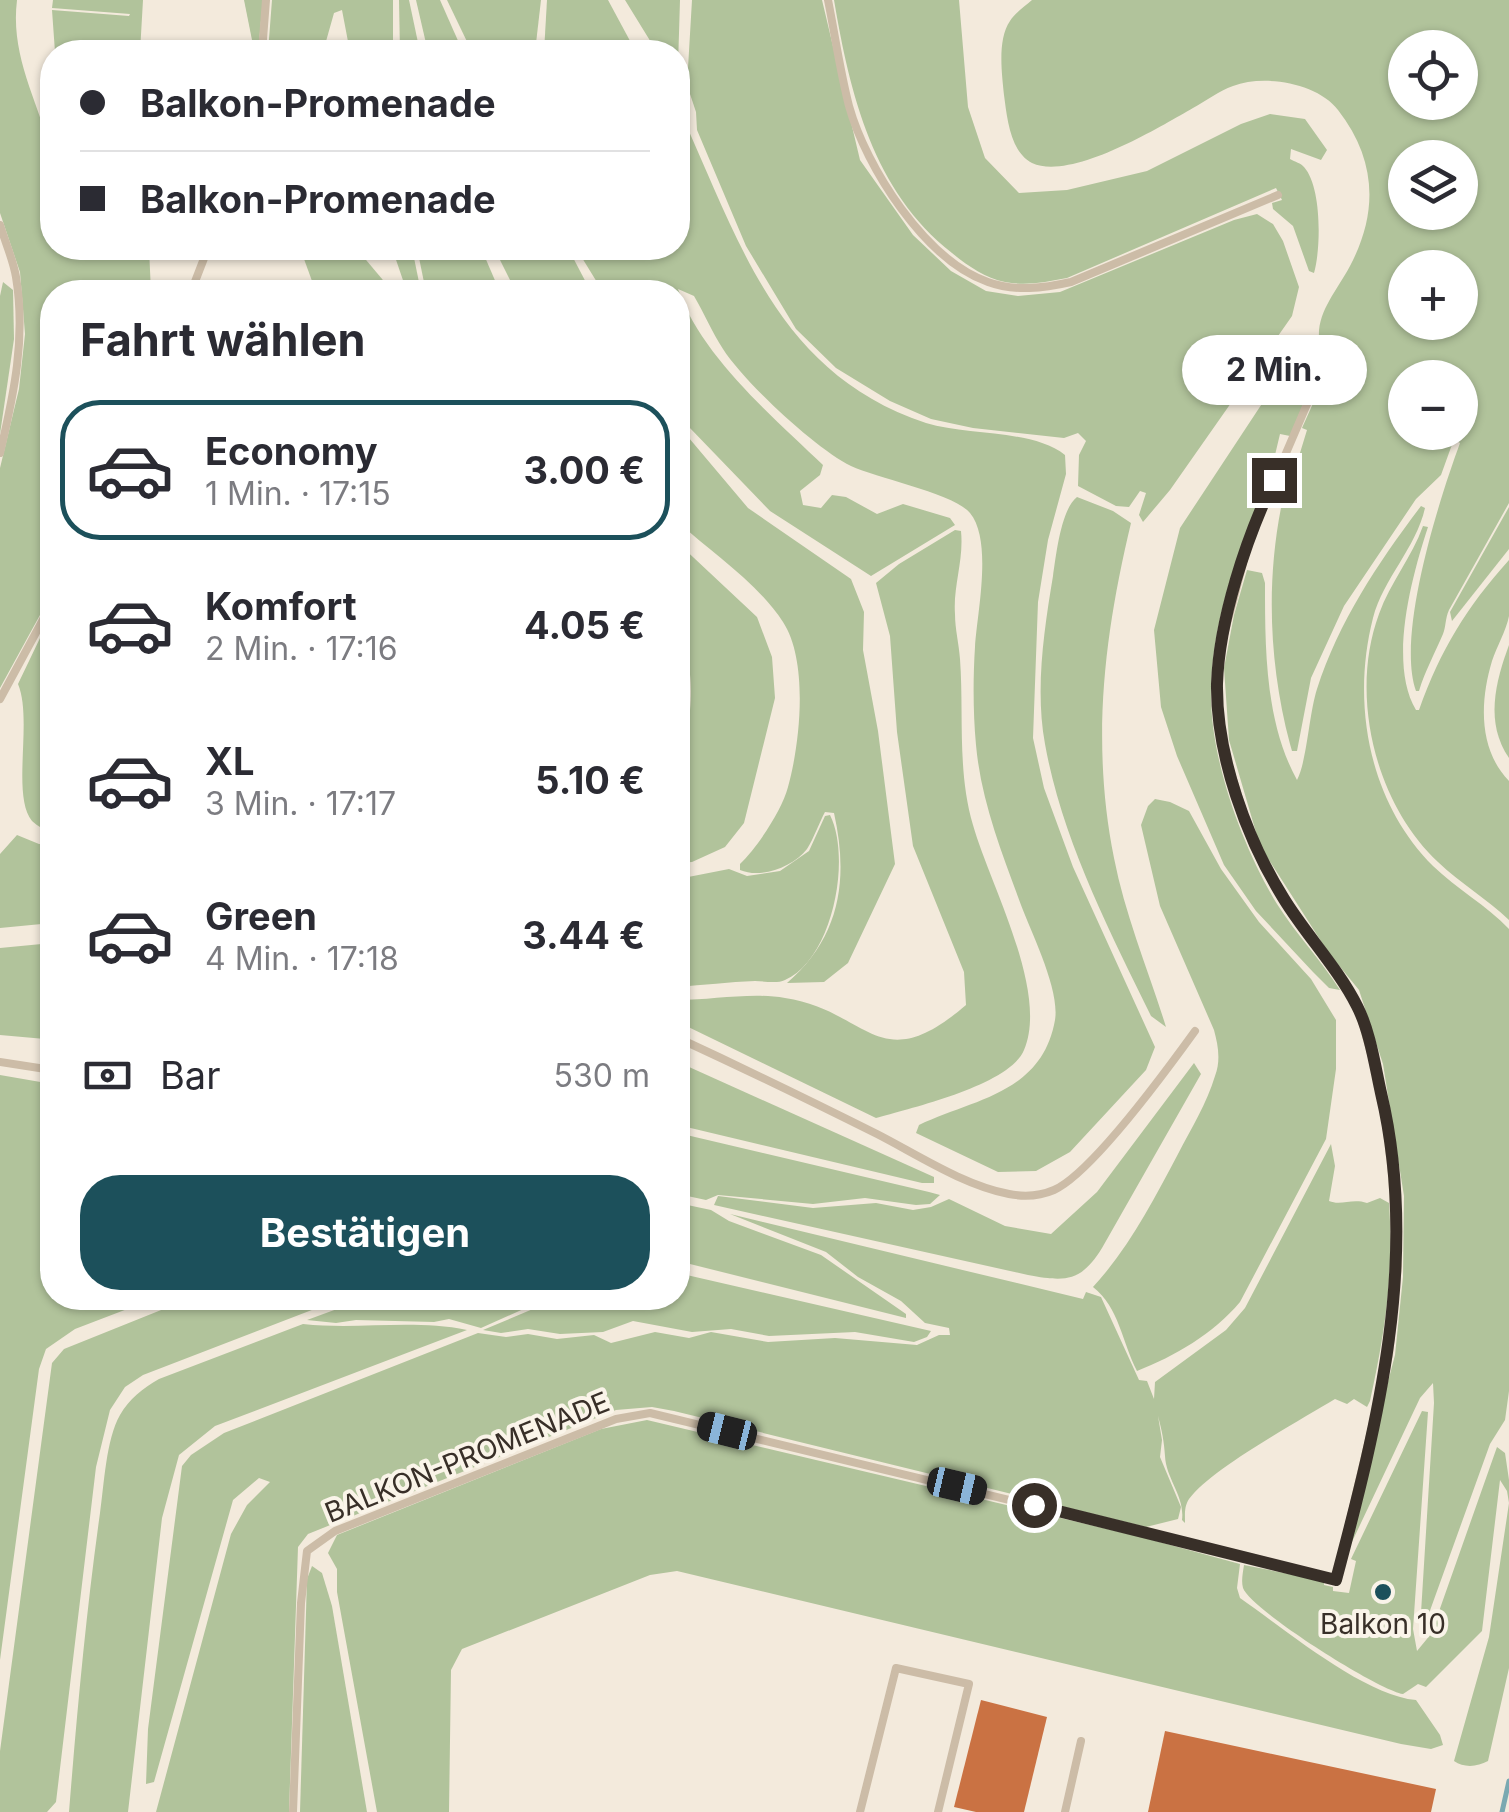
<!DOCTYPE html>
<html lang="de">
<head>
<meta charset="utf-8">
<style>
	:root { --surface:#fff; --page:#f2f2f3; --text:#2b2b33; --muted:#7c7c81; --line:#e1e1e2; --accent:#1c505b }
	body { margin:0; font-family:Inter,sans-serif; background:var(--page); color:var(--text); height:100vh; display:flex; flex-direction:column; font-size:38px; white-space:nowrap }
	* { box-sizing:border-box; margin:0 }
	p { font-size:32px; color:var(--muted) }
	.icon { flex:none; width:55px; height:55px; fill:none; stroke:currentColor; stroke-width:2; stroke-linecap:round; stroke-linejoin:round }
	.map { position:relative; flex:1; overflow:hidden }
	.sheet { position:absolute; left:40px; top:280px; width:650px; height:1030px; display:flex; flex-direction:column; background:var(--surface); border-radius:40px; box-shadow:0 2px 8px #0004 }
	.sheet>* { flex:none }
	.banner { position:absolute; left:40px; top:40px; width:650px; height:220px; border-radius:40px; box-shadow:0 2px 8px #0004; display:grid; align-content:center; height:220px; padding:0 40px; background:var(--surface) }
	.buttons { position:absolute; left:1388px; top:30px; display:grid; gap:20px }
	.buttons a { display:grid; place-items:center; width:90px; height:90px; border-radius:50%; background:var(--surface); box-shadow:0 2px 8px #0004; font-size:50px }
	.end { position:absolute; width:45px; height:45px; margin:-22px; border:12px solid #382f28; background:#fff; box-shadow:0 0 0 5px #fff }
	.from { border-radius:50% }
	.bubble { position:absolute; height:70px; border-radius:35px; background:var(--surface); box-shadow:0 2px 8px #0004; font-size:32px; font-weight:700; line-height:70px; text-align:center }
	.car { position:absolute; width:30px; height:60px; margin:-30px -15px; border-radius:12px; box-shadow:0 0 8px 2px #0007; background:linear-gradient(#222 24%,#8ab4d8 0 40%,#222 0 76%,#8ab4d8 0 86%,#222 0) }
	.banner b { display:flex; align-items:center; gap:35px; height:95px; font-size:38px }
	.banner b+b { border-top:2px solid var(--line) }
	.banner i { width:25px; height:25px; background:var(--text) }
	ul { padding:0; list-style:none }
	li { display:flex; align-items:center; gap:30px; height:140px; margin:0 20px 15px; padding:0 20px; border:5px solid transparent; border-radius:40px }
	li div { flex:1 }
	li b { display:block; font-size:38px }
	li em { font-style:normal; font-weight:700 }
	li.current { border-color:var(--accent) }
	li>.icon { width:90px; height:90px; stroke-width:1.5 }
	h2 { padding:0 40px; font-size:45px; line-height:120px }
	.pay { display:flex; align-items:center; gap:25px; height:110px; padding:0 40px; font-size:38px }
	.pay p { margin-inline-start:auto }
	.button { display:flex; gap:20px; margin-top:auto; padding:20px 40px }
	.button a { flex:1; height:115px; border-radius:40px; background:var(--accent); color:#fff; font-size:40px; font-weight:700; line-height:115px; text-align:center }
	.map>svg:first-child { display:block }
</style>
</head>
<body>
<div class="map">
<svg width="1509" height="1812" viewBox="0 0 1509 1812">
	<rect width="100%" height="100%" fill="#f3eadc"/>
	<g fill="#b1c39b" fill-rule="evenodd">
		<path d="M0,0H17C10,57 38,100 51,153C58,181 52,218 52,248H149L151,292H52V593L0,688V468L19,389L25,334L20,272L0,213Z"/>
		<polygon points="53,0 143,0 140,52 55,52 52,10 129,16 130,14 52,8"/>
		<polygon points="244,0 263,0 259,42 253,45"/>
		<polygon points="272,0 393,0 393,52 350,52 342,10 334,13 323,52 268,52"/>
		<polygon points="399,0 409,0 420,52 400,52"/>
		<polygon points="416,0 440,0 463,52 428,52"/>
		<polygon points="447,0 541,0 535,52 472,52"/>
		<polygon points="547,0 608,0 636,52 544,52"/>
		<polygon points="625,0 680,0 678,66 678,52 657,52"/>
		<polygon points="692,0 822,0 860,160 913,235 951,271 986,291 1018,296 1060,292 1234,220 1257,214 1273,224 1283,241 1299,287 1292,316 1170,490 1143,522 1139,515 1146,493 1140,491 1129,507 1116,506 1078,486 1079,455 1086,441 1078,433 1064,438 973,428 931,419 890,401 836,368 796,329 746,246 697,130 696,112 687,85"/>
		<path d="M834,0H959L968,107L985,158L1019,193L1067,190L1147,171L1241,124L1270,114L1305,119L1327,150L1321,160L1291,149L1290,159C1295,162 1301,163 1304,167C1322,187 1321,249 1314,273L1309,271L1293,226L1273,209L1272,203L1282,200L1276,188L1067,278C1046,282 1026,286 1005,282C985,278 968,266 952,253C873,191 850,94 834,0Z"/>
		<path d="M1032,0H1509V503L1449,610C1445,619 1446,627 1443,634C1435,653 1425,671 1419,691H1416C1396,635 1439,500 1460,443L1454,439L1441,475L1416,499L1344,606L1311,678L1297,751H1292L1290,744C1266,653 1265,557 1291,466H1296L1307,430L1302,428L1336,352L1326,348L1323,355C1309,320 1334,296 1350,266C1379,211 1376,159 1338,110C1318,83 1264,74 1233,86C1219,91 1206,101 1193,108C1158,128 1071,181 1032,163C1010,152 1007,117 1004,95C1002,74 997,40 1010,21C1015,13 1025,6 1032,0ZM1405,48H1460V102H1405ZM1405,158H1460V212H1405ZM1405,268H1460V322H1405ZM1405,378H1460V432H1405Z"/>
		<path d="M678,113L683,118C741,246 779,374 926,423C968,436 1032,429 1065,455L1066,474L1048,540L1038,602L1033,738L1044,788L1073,867L1155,1047L1146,1070L1070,1152L1036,1171L998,1172L916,1133L919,1125C973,1099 1042,1094 1055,1020C1060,990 1032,934 1021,905C1002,853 981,801 976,745C973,713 973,678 975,647C977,613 993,541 970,513C955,494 877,478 851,466C816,449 744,382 723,349C712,332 704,313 694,296L678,289C701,356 773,417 823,465L820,475L800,491L803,505L821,508L832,495L846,497L877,514L903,504L950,518L955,525L871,576L770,511L689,427L678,411V292H603L576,248H678Z"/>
		<polygon points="300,248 356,248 393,292 316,292"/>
		<polygon points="392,248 412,248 421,292 407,292"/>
		<polygon points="417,248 481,248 500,292 426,292"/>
		<polygon points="494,248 568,248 591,292 516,292"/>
		<polygon points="3,282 13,290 14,339 0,434 0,296"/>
		<path d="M1302,343C1322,374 1302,405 1290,436L1280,434L1275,455L1279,456C1247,528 1213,608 1211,688C1209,757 1242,846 1277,904C1296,934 1321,960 1340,990L1329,988L1313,972L1256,911L1224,865L1177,756L1161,707L1154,630L1180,528Z"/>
		<path d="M678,425L748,508L851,579L864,612L863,650L878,731L895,864L848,963L824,982L787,983C840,937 849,880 834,813L825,812C819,823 814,838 807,849C793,867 761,879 740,870V864C757,848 782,810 788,787C800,744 809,662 783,622C758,583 712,553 678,522Z"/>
		<path d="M1077,497L1113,511L1131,523C1104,636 1091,743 1114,858C1125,915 1149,972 1166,1027L1151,1016C1109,930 1062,839 1045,744C1035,690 1044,630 1053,576C1056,556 1061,509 1077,497Z"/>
		<path d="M1421,506L1425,508C1416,548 1383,579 1373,618C1351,704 1369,802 1433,866C1457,889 1486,905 1509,929V1391L1505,1420L1490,1444L1423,1630L1420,1629L1434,1403L1433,1383L1420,1398L1351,1544L1346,1543L1395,1355L1403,1277L1404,1196L1383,1064L1359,990L1328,952L1260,846L1229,740L1224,668L1234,615L1247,570L1262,573L1265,583C1265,648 1265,722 1297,780C1307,761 1309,714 1317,689C1339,621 1378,563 1421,506Z"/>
		<polygon points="1509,507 1509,549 1452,621 1450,612"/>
		<path d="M1423,526L1428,527C1412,576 1388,663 1416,710H1419C1441,649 1466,608 1509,560C1509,577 1509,599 1509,616C1506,631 1497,646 1492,661C1480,701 1478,749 1509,781V920C1487,899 1460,883 1438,862C1375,803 1349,695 1379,614C1390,583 1412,557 1423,526Z"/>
		<path d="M955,530L961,531C964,560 953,586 955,614C955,629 959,644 960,659C964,714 957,771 973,825C990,885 1049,991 1024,1050C1010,1085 911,1108 876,1118L678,1022V1000C712,1000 752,992 785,998C868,1010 878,1081 966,1005L964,972L913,846L897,732L890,636L876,583L899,564Z"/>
		<path d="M678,543L757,617L772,657L775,698L744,823L725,847L692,862L678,863V759C690,738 695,683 687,660C687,658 679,648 678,647Z"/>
		<path d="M52,613V834C47,831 37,826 32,821C11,795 33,720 18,684Z"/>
		<path d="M1509,645V758C1485,723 1495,683 1509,645Z"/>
		<path d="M1155,799L1170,802L1189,811L1221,869L1259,922L1311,979L1336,1020V1069L1326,1139L1240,1302C1213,1334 1175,1356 1137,1371C1122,1342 1119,1307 1093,1287C1129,1248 1153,1201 1178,1154C1191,1129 1207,1103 1215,1076C1221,1060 1218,1045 1214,1030L1160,906L1141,825L1148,806Z"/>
		<path d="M830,815C852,859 832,960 785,980C777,984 764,981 755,981C729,982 703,985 678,987V879L729,869L747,876L780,871L809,851L825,816Z"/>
		<polygon points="17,835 39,844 52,845 52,923 0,928 0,854"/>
		<polygon points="52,943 52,1054 45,1039 0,1035 0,948"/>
		<polygon points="678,1062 934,1177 934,1183 922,1183 678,1125"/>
		<path d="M1194,1063L1201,1074L1102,1248C1081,1282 1066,1282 1028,1275L714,1205L718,1196L813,1208L876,1203L913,1210L931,1207L949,1199L1005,1226L1051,1234L1097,1192Z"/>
		<polygon points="0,1075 52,1084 52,1298 156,1298 75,1329 46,1349 39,1369 0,1660"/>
		<polygon points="678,1133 929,1192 940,1195 930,1204 916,1205 865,1198 813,1204 718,1195 706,1200 678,1194"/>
		<path d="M1331,1144L1335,1166L1329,1201C1341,1206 1352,1198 1367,1203L1380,1198L1389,1203C1394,1273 1385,1333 1370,1401L1367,1407L1354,1399L1347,1404L1335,1399C1299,1421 1212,1468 1189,1499C1184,1507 1185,1514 1185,1523L1182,1520C1185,1496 1166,1479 1165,1456C1164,1441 1162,1431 1158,1416L1162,1440L1160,1457L1181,1507L1178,1519L1146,1527L674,1411L652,1407L616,1410L308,1534L298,1547L289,1812H156L231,1534L247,1505L270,1482L259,1478L233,1500L154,1782L146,1784L148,1729L182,1466L191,1455L224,1433L478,1333L506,1337L528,1334L557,1339L594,1335L611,1343L655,1332L689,1338L711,1332L768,1342L835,1338L917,1345L939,1335H950L949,1328L925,1323L901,1301L858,1277L826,1252L730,1214L1083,1299L1086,1292L1101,1297L1139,1380L1147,1381L1154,1399L1155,1382L1226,1330L1245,1308Z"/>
		<polygon points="678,1203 711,1210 729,1221 821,1255 906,1314 906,1318 678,1261"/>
		<polygon points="678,1273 931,1331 927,1337 914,1342 855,1332 769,1336 731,1329 692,1332 633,1321 603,1332 560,1334 528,1329 501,1333 483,1330 559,1298 678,1298"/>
		<polygon points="191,1298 343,1298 143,1375 125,1387 110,1410 96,1467 56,1802 47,1812 0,1812 0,1751 52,1363 64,1349"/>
		<polygon points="367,1298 548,1298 481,1328 449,1319 434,1322 356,1320 336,1323 307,1320"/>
		<path d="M303,1324C357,1330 413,1319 467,1330L215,1426L179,1455L162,1518L128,1812H69C77,1712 86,1613 100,1513C104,1486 106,1439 120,1415C129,1399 143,1388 159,1379Z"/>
		<path d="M1422,1411L1428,1412L1413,1629L1417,1651L1431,1634L1497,1447L1505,1453L1509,1480V1668L1488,1761C1477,1767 1464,1768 1454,1761L1489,1637L1509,1503L1507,1491L1500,1480L1482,1631L1426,1687L1418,1684L1403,1694C1378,1690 1251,1610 1243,1588C1241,1581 1243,1572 1244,1565L1324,1581V1585L1333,1587V1591L1349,1593L1356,1561L1351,1559Z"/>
		<path d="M647,1420L1141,1537L1240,1564L1237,1588L1240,1598C1285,1629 1363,1695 1416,1700L1440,1735L1443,1745L1431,1749L1401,1744L677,1571L650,1575L462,1649L451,1670L449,1812H377L337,1592V1569L328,1553L337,1535L601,1429Z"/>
		<polygon points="312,1566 322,1573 332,1606 367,1812 300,1812 307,1579"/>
	</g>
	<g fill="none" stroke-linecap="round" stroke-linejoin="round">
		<polyline stroke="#7aa9b1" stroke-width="5" points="1502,1812 1509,1781"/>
	</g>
	<g fill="#ca7243">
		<polygon points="981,1700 1047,1717 1024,1812 976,1812 954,1807"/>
		<polygon points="1165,1731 1436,1789 1431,1812 1148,1812"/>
	</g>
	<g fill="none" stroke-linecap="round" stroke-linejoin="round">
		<g stroke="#ccbca7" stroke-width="8">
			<path d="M828,0C835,35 840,71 849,106C866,167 925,260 988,282C1015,292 1044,288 1071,282L1278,195"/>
			<polyline points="262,52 266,0"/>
			<path d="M0,225C5,242 13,259 16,277C26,337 14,394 0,453"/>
			<polyline points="191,292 208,248"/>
			<polyline points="0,699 52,603"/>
			<path d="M678,1038C745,1069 811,1101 877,1134C918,1155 963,1185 1009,1194C1024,1197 1040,1196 1054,1190C1092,1173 1169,1067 1195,1031"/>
			<polyline points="0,1062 52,1070"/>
			<polyline points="293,1812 301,1603 307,1551 335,1531 616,1419 650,1413 1336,1579 1389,1355 1398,1266 1392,1174 1383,1097 1358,1007 1284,900 1254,847 1223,747 1217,688 1220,650 1250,537 1329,353"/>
			<polyline points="860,1812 896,1668 969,1684 938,1812"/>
			<polyline points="1065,1812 1081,1741"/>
		</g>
	</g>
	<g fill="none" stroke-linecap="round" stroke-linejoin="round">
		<path stroke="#382f28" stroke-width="12" d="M1034,1505L1336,1580C1378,1422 1420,1257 1381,1093C1375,1066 1370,1031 1357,1006C1338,968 1306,935 1284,899C1247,840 1216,755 1217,684C1219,620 1246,539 1274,480"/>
	</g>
	<circle fill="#1c505b" stroke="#faf4e9" stroke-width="4" cx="1383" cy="1592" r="10"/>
	<g text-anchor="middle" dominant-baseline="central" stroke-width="8" stroke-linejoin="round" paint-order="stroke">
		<g font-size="28" fill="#382f28" stroke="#faf4e9">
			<text transform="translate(467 1457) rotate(-22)">BALKON-PROMENADE</text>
		</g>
		<g font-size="28" fill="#382f28" stroke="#faf4e9">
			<text x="1383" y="1624">Balkon 10</text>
		</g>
	</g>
</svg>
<div class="buttons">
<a><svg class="icon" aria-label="locate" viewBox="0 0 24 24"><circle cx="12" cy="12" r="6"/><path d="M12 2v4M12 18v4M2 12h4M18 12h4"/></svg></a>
<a><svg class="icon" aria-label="layers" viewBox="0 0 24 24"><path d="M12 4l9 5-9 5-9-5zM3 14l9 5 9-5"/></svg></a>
<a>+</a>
<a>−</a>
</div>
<i class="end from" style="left:1034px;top:1505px"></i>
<i class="end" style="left:1274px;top:480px"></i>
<div class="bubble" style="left:1182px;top:335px;width:185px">2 Min.</div>
<i class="car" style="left:727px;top:1431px;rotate:284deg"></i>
<i class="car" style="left:957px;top:1486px;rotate:103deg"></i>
<div class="banner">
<b><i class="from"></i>Balkon-Promenade</b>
<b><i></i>Balkon-Promenade</b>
</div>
<section class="sheet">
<h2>Fahrt wählen</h2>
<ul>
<li class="current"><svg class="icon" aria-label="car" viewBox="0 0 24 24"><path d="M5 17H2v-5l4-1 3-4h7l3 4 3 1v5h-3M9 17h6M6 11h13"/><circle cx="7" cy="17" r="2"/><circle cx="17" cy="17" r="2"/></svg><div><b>Economy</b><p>1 Min. · 17:15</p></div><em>3.00 €</em></li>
<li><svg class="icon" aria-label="car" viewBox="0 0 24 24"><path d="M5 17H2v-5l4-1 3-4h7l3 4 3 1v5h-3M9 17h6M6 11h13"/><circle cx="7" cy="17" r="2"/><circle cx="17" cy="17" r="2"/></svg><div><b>Komfort</b><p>2 Min. · 17:16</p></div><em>4.05 €</em></li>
<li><svg class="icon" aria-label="car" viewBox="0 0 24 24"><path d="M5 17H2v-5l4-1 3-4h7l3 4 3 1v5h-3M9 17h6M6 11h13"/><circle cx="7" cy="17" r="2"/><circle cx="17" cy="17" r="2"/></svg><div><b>XL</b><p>3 Min. · 17:17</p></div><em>5.10 €</em></li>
<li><svg class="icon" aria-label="car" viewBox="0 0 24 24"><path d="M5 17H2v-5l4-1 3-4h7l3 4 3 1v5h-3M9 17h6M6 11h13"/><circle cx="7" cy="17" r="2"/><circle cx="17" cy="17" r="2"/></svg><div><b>Green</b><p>4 Min. · 17:18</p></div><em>3.44 €</em></li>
</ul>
<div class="pay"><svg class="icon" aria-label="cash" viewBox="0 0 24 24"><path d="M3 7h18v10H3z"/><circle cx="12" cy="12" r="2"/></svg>Bar<p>530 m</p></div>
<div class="button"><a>Bestätigen</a></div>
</section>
</div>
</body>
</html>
